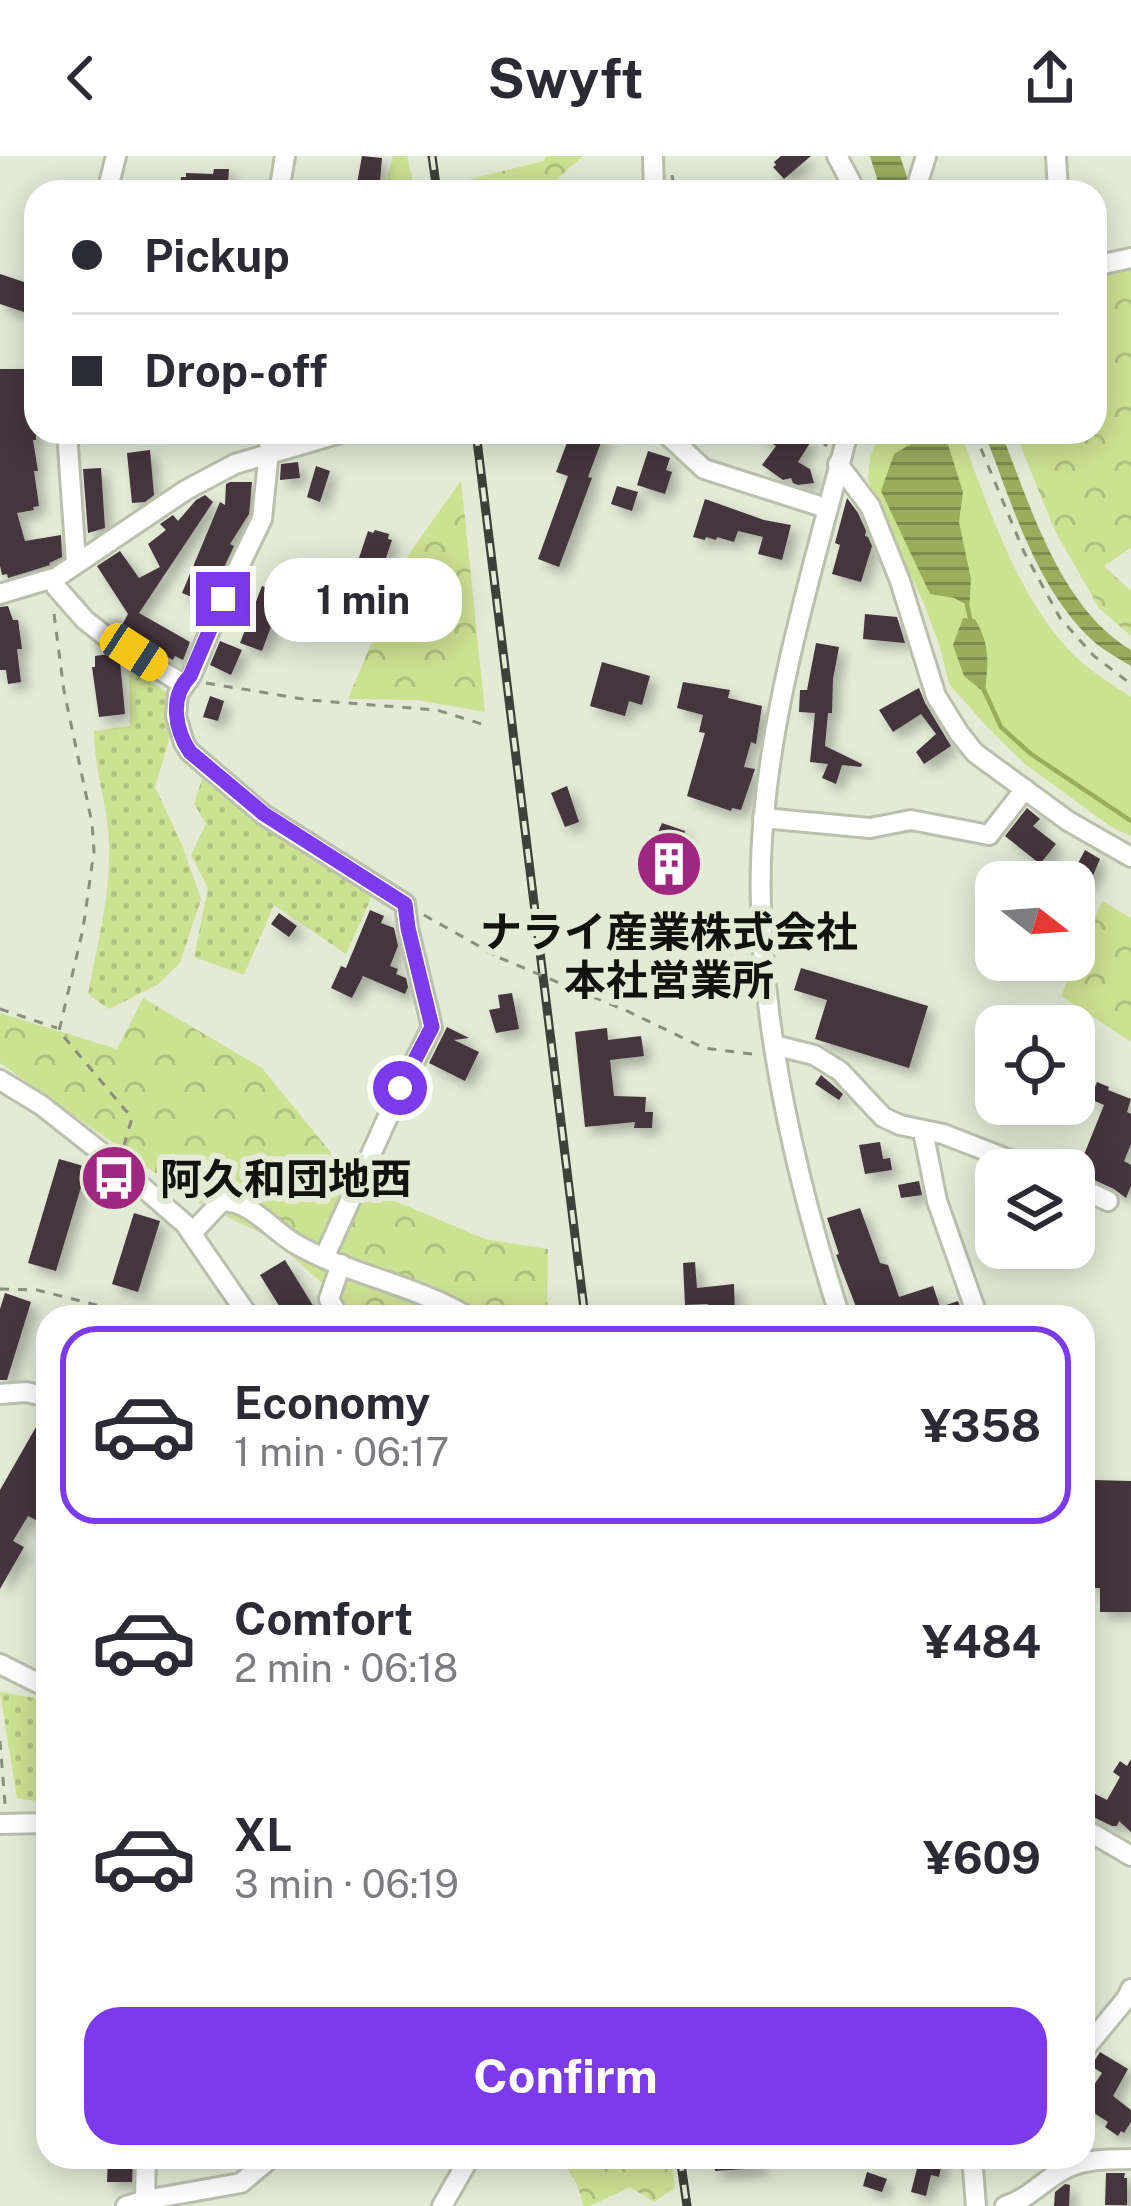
<!DOCTYPE html>
<html lang="en">
<head>
<meta charset="utf-8">
<style>
	:root { --surface:#fff; --page:#f2f2f3; --text:#2b2b33; --muted:#7c7c81; --line:#e1e1e2; --accent:#7c3aed }
	body { margin:0; font-family:"Public Sans","Noto Sans JP",sans-serif; background:var(--page); color:var(--text); height:100vh; display:flex; flex-direction:column; font-size:45px; white-space:nowrap }
	* { box-sizing:border-box; margin:0 }
	p { font-size:39px; color:var(--muted) }
	.icon { flex:none; width:66px; height:66px; fill:none; stroke:currentColor; stroke-width:2; stroke-linecap:round; stroke-linejoin:round }
	.map { position:relative; flex:1; overflow:hidden }
	.panel { position:absolute; left:36px; top:1149px; width:1059px; height:864px; display:flex; flex-direction:column; background:var(--surface); border-radius:36px; box-shadow:0 6px 30px #0003 }
	.panel>* { flex:none }
	.banner { position:absolute; left:24px; top:24px; width:1083px; height:264px; border-radius:36px; box-shadow:0 6px 30px #0003; display:grid; align-content:center; height:264px; padding:0 48px; background:var(--surface) }
	.needle { width:78px; rotate:107deg }
	.buttons { position:absolute; left:975px; top:705px; display:grid; gap:24px }
	.buttons a { display:grid; place-items:center; width:120px; height:120px; border-radius:24px; background:var(--surface); box-shadow:0 6px 30px #0003; font-size:60px }
	.end { position:absolute; width:54px; height:54px; margin:-27px; border:15px solid #7c3aed; background:#fff; box-shadow:0 0 0 6px #fff }
	.from { border-radius:50% }
	.bubble { position:absolute; height:84px; border-radius:36px; background:var(--surface); box-shadow:0 6px 30px #0003; font-size:39px; font-weight:700; line-height:84px; text-align:center }
	.car { position:absolute; width:36px; height:72px; margin:-36px -18px; border-radius:15px; box-shadow:0 0 9px 3px #0007; background:linear-gradient(#f5c518 24%,#345 0 40%,#f5c518 0 76%,#345 0 86%,#f5c518 0) }
	.banner b { display:flex; align-items:center; gap:42px; height:114px; font-size:45px }
	.banner b+b { border-top:3px solid var(--line) }
	.banner i { width:30px; height:30px; background:var(--text) }
	ul { padding:21px 0 0; list-style:none }
	li { display:flex; align-items:center; gap:36px; height:198px; margin:0 24px 18px; padding:0 24px; border:6px solid transparent; border-radius:36px }
	li div { flex:1 }
	li b { display:block; font-size:45px }
	li em { font-style:normal; font-weight:700 }
	li.current { border-color:var(--accent) }
	li>.icon { width:108px; height:108px; stroke-width:1.5 }
	.button { display:flex; gap:24px; margin-top:auto; padding:24px 48px }
	.button a { flex:1; height:138px; border-radius:36px; background:var(--accent); color:#fff; font-size:48px; font-weight:700; line-height:138px; text-align:center }
	header { display:flex; justify-content:space-between; align-items:center; height:156px; padding:0 48px; background:var(--surface); font-size:54px; font-weight:700 }
	.map>svg:first-child { display:block }
</style>
</head>
<body>
<header><svg class="icon" aria-label="back" viewBox="0 0 24 24"><path d="M15 5l-7 7 7 7"/></svg>Swyft<svg class="icon" aria-label="share" viewBox="0 0 24 24"><path d="M12 15V3M7 8l5-5 5 5M5 13v7h14v-7"/></svg></header>
<div class="map">
<svg width="1131" height="2050" viewBox="0 0 1131 2050">
	<defs>
		<pattern id="grass-dots" width="8" height="8" patternUnits="userSpaceOnUse" patternTransform="scale(3)"><rect width="8" height="8" fill="#cce293"/><path d="M2 2h.1M6 6h.1" fill="none" stroke="#aec17e" stroke-width="1.8" stroke-linecap="round"/></pattern>
		<pattern id="forest-crowns" width="20" height="18" patternUnits="userSpaceOnUse" patternTransform="scale(3)"><rect width="20" height="18" fill="#cce293"/><path d="M2 6a3 3 0 1 1 6 0M12 15a3 3 0 1 1 6 0" fill="none" stroke="#aec17e"/></pattern>
		<pattern id="water-rules" width="6" height="5" patternUnits="userSpaceOnUse" patternTransform="scale(3)"><rect width="6" height="5" fill="#99ad5f"/><path d="M0 2.5h6" fill="none" stroke="#7b8c4d"/></pattern>
		<filter id="shadow"><feDropShadow dx="7" dy="7" stdDeviation="6" flood-color="#0004"/></filter>
	</defs>
	<rect width="100%" height="100%" fill="#e3ead6"/>
	<g fill="url(#grass-dots)">
		<path d="M129,511L166,536L170,581L155,631L182,689L201,743L180,807L157,829L109,853L88,838C97,789 111,738 109,688C108,650 94,614 94,575L130,570Z"/>
		<polygon points="203,620 302,697 372,740 346,798 274,749 244,819 194,801 208,732 191,699 206,668 194,648"/>
		<polygon points="0,1536 35,1542 48,1549 48,1647 17,1642"/>
	</g>
	<g fill="url(#forest-crowns)">
		<polygon points="393,0 407,0 415,36 384,36"/>
		<polygon points="546,0 583,0 542,36 471,36 470,23 544,5"/>
		<polygon points="1131,106 1131,392 1104,410 1131,435 1131,480 1099,452 1055,375 1015,276 1095,276 1095,115"/>
		<polygon points="461,324 485,556 416,544 348,543 408,400"/>
		<polygon points="1102,745 1131,762 1131,886 1061,840"/>
		<polygon points="143,842 262,912 357,1029 485,1083 548,1093 547,1161 361,1161 271,1082 195,1045 0,907 0,857 117,893"/>
		<path d="M541,2001H671L675,2032L654,2046L630,2031L590,2050H584C576,2024 571,2006 541,2001Z"/>
	</g>
	<path fill="#cce293" d="M879,276H960C989,351 1018,446 1077,502C1093,517 1113,529 1131,541V680L1111,671L1025,608L990,574L949,528L940,491L924,448L875,345L868,323L870,302Z"/>
	<g fill="url(#water-rules)">
		<polygon points="870,0 900,0 912,36 881,36"/>
		<polygon points="923,276 944,276 963,336 959,366 971,423 969,455 967,449 954,442 930,438 881,335 894,298 911,288"/>
		<path d="M984,276H1001C1030,349 1060,452 1131,494V510C1118,502 1103,494 1092,484C1035,430 1012,347 984,276Z"/>
		<path d="M963,462L975,463C991,491 988,507 985,537L964,520L953,489Z"/>
	</g>
	<g fill="none" stroke-linecap="round" stroke-linejoin="round">
		<g stroke="#99ad5f" stroke-width="4.5">
			<polyline points="967,449 971,467"/>
			<polyline points="983,532 1001,571 1031,598 1131,665"/>
		</g>
	</g>
	<g fill="#44353e" filter="url(#shadow)">
		<polygon points="362,0 382,2 379,36 359,36 356,33"/>
		<polygon points="781,0 811,0 784,23 773,11 776,9 774,6"/>
		<polygon points="214,13 229,13 228,28 221,28 221,36 180,36 181,21 186,21 186,17 213,18"/>
		<polygon points="0,118 36,130 36,160 0,148"/>
		<polygon points="0,213 36,213 36,284 33,284 38,315 34,315 39,350 33,351 34,354 17,357 25,385 61,379 62,401 49,407 50,409 8,422 7,418 2,419 0,410"/>
		<polygon points="571,276 605,276 588,321 592,322 559,411 538,403 568,320 556,316"/>
		<polygon points="754,276 793,276 810,287 798,306 810,313 814,327 798,329 793,327 791,322 783,324 762,309 776,290"/>
		<polygon points="150,294 154,339 145,346 132,347 127,297"/>
		<polygon points="648,295 670,302 666,314 672,316 665,338 637,329"/>
		<polygon points="298,306 300,322 280,324 281,308"/>
		<polygon points="316,310 330,315 320,346 307,341"/>
		<polygon points="101,312 105,372 88,377 83,313"/>
		<polygon points="230,326 252,326 249,358 230,388 234,390 207,447 182,437 220,346 225,349 226,328"/>
		<polygon points="617,330 638,336 632,355 611,348"/>
		<polygon points="205,339 213,346 139,457 190,486 183,504 175,500 173,504 120,473 128,458 97,410 120,395 139,422 160,411 148,388 166,374 160,368 173,359 178,365 196,344"/>
		<polygon points="847,342 858,357 866,375 865,380 868,381 872,390 861,426 832,418 840,389 835,387"/>
		<polygon points="705,343 764,364 791,369 782,404 758,398 763,381 738,375 734,386 717,381 716,384 706,381 705,384 693,381"/>
		<polygon points="375,374 389,378 388,383 392,384 370,449 346,441 368,375 373,377"/>
		<polygon points="262,430 283,438 262,495 240,487"/>
		<polygon points="8,450 13,464 18,464 22,493 17,493 21,526 8,528 6,514 0,514 0,451"/>
		<polygon points="865,458 897,461 905,487 863,483"/>
		<polygon points="220,485 242,494 231,519 210,509"/>
		<polygon points="816,487 839,491 833,523 832,557 828,557 825,590 862,608 861,611 842,609 836,628 822,622 828,608 810,606 815,557 799,556 800,534 807,534"/>
		<polygon points="109,498 120,505 125,558 99,561 92,511 95,511 95,500"/>
		<polygon points="602,506 650,520 642,549 629,545 625,560 590,550"/>
		<polygon points="683,526 730,534 728,542 762,550 756,588 751,586 744,611 755,613 741,654 732,652 731,655 687,640 705,577 699,576 703,559 677,552"/>
		<polygon points="919,532 925,547 951,590 924,608 916,596 936,578 921,558 893,576 879,554"/>
		<polygon points="210,540 224,545 218,565 203,561"/>
		<polygon points="567,630 579,666 565,671 551,637"/>
		<polygon points="1027,652 1040,663 1033,670 1056,688 1040,708 1005,680"/>
		<polygon points="662,667 685,675 672,720 669,718 668,722 638,712 642,700 647,701"/>
		<polygon points="1085,694 1100,703 1089,729 1072,719"/>
		<polygon points="370,754 384,760 381,767 394,772 398,790 390,810 398,813 396,818 406,822 408,831 405,838 363,820 352,842 331,832 341,810 346,812"/>
		<polygon points="279,757 297,770 289,781 271,768"/>
		<polygon points="722,766 736,767 735,789 721,789"/>
		<polygon points="801,812 928,850 909,912 815,883 827,844 794,834"/>
		<polygon points="512,837 519,873 496,877 489,854 500,852 498,839"/>
		<polygon points="447,871 469,882 454,884 479,896 465,925 429,907"/>
		<polygon points="607,872 608,884 641,880 644,900 610,904 614,940 646,941 645,956 653,956 652,972 634,972 635,966 585,971 575,876"/>
		<polygon points="821,919 843,938 839,944 815,928"/>
		<polygon points="1097,926 1109,931 1108,934 1131,943 1127,956 1131,958 1131,988 1124,1005 1131,1009 1131,1030 1126,1042 1114,1033 1077,1016 1104,949 1090,943"/>
		<polygon points="880,986 883,1003 890,1002 892,1014 865,1018 859,989"/>
		<polygon points="59,1003 87,1011 56,1115 28,1107"/>
		<polygon points="919,1025 922,1039 901,1042 898,1029"/>
		<polygon points="860,1052 880,1107 888,1109 899,1141 933,1130 940,1151 958,1145 964,1161 860,1161 836,1099 839,1098 827,1062"/>
		<polygon points="134,1057 160,1065 138,1136 112,1128"/>
		<polygon points="285,1104 320,1161 286,1161 260,1119"/>
		<polygon points="695,1106 697,1132 734,1128 735,1161 709,1161 708,1148 685,1149 683,1107"/>
		<polygon points="5,1137 31,1146 7,1224 0,1224 0,1153"/>
		<polygon points="36,1271 48,1278 48,1343 36,1364 28,1360 13,1385 24,1391 0,1433 0,1334"/>
		<polygon points="1093,1324 1131,1325 1131,1456 1100,1456 1100,1432 1090,1432"/>
		<polygon points="1131,1603 1131,1676 1119,1665 1117,1670 1112,1670 1083,1656 1091,1636 1107,1644 1120,1621 1113,1616 1120,1605 1127,1610"/>
		<polygon points="1100,1896 1128,1913 1113,1940 1131,1954 1131,1966 1124,1977 1121,1975 1118,1980 1105,1971 1108,1966 1083,1950 1083,1945 1102,1917 1091,1910"/>
		<polygon points="108,2001 133,2001 132,2026 107,2026"/>
		<polygon points="714,2001 760,2001 760,2012 715,2015"/>
		<polygon points="920,2001 943,2001 939,2021 931,2019 926,2040 911,2036"/>
		<polygon points="867,2016 887,2023 882,2036 863,2030"/>
		<polygon points="1106,2017 1125,2017 1124,2022 1127,2022 1127,2049 1105,2049"/>
		<polygon points="1065,2028 1070,2029 1069,2050 1054,2050 1055,2036"/>
	</g>
	<g fill="none" stroke-linecap="round" stroke-linejoin="round">
		<defs>
			<g id="minor">
				<polyline points="653,0 654,36"/>
				<polyline points="837,0 856,36"/>
				<polyline points="1056,0 1058,36"/>
				<polyline points="107,36 116,0"/>
				<polyline points="279,36 285,0"/>
				<polyline points="915,36 926,0"/>
				<polyline points="1095,110 1131,102"/>
				<polyline points="67,276 76,406"/>
				<polyline points="271,276 262,363 223,443 191,520 178,538 176,560 184,587 190,596 264,659 405,748 408,772 432,871 401,932 324,1102"/>
				<polyline points="664,276 704,313 826,352"/>
				<polyline points="838,308 870,350 900,425 936,540 959,577 975,597 1068,665 1131,701"/>
				<polyline points="56,431 85,464 108,482 183,528"/>
				<polyline points="0,438 57,421 186,334 235,308 344,276"/>
				<polyline points="763,662 870,672 911,664 989,679 1025,633"/>
				<polyline points="774,889 814,899 840,915 883,961 900,969 943,978 1036,1014"/>
				<polyline points="0,924 41,949 116,1008 185,1068 249,1161"/>
				<polyline points="923,975 937,1045 978,1161"/>
				<polyline points="1074,1029 1108,1045"/>
				<path d="M192,1077L222,1045C250,1045 270,1072 294,1087C348,1119 414,1128 468,1161"/>
				<polyline points="339,1161 329,1143 341,1108"/>
				<path d="M840,1161C791,1007 748,821 764,659C776,527 816,403 848,276"/>
				<polyline points="0,1238 26,1236 48,1241"/>
				<polyline points="0,1508 48,1532"/>
				<polyline points="0,1668 48,1667"/>
				<polyline points="1083,1672 1131,1700"/>
				<polyline points="1083,1895 1126,1843 1131,1833"/>
				<polyline points="972,2001 976,2050"/>
				<polyline points="145,2044 146,2001"/>
				<polyline points="126,2050 145,2044 241,2027 272,2001"/>
				<polyline points="442,2050 470,2001"/>
				<path d="M1005,2050C1028,2043 1043,2025 1063,2014C1084,2002 1109,2004 1131,2003"/>
			</g>
		</defs>
		<use href="#minor" stroke="#bac0ad" stroke-width="24"/>
		<g stroke="#898e7f" stroke-width="3" stroke-dasharray="9 9" stroke-linecap="butt">
			<polyline points="672,19 675,36"/>
			<polyline points="810,276 827,290"/>
			<polyline points="974,276 1024,396 1060,462 1094,500 1131,528"/>
			<polyline points="54,458 64,535 92,667 94,695 83,773 59,875 132,962 124,989"/>
			<polyline points="206,527 309,544 437,554 488,570"/>
			<polyline points="424,759 500,802"/>
			<polyline points="576,834 625,854 704,892 759,899"/>
			<polyline points="0,853 57,872"/>
			<polyline points="0,1133 37,1134 144,1161"/>
			<polyline points="0,1585 5,1648"/>
		</g>
		<use href="#minor" stroke="#fff" stroke-width="18"/>
		<defs>
			<g id="rail">
				<polyline points="432,0 437,36"/>
				<polyline points="476,276 585,1161"/>
				<polyline points="680,2001 687,2050"/>
			</g>
		</defs>
		<use href="#rail" stroke="#3e4137" stroke-width="9"/>
		<use href="#rail" stroke="#e3ead6" stroke-width="4.5" stroke-dasharray="14" stroke-linecap="butt"/>
		<polyline stroke="#898e7f" stroke-width="3" stroke-dasharray="9 9" stroke-linecap="butt" points="500,802 576,834"/>
	</g>
	<g fill="none" stroke-linecap="round" stroke-linejoin="round">
		<path stroke="#7c3aed" stroke-width="15" d="M223,443L190,520C169,541 175,574 190,596L264,658L405,748L408,772L432,871L400,932"/>
	</g>
	<defs>
		<symbol id="building-disc" viewBox="-11 -11 22 22"><circle r="9.5" fill="#a0277f" stroke="#e3ead6"/><path d="M-4-6H4V6H1V3H-1V6H-4ZM-2.5-4.3h1.7v1.8h-1.7ZM.8-4.3h1.7v1.8H.8ZM-2.5-1h1.7V.8h-1.7ZM.8-1h1.7V.8H.8Z" fill="#fff"/></symbol>
		<symbol id="bus-disc" viewBox="-11 -11 22 22"><circle r="9.5" fill="#a0277f" stroke="#e3ead6"/><path d="M-5-6H5V4H4V6H2V4H-2V6H-4V4H-5ZM-3.5-4V0h7V-4ZM-3.5 1.2v1.5H-2V1.2ZM2 1.2v1.5H3.5V1.2Z" fill="#fff"/></symbol>
	</defs>
	<g fill-rule="evenodd">
		<use href="#building-disc" x="631" y="670" width="76" height="76"/>
		<use href="#bus-disc" x="76" y="984" width="76" height="76"/>
	</g>
	<g text-anchor="middle" dominant-baseline="central" stroke-width="12" stroke-linejoin="round" paint-order="stroke">
		<g font-size="42" font-weight="bold" fill="#11130c" stroke="#e3ead6">
			<text x="669" y="775">ナライ産業株式会社<tspan x="669" dy="48">本社営業所</tspan></text>
			<text x="160" y="1022" text-anchor="start">阿久和団地西</text>
		</g>
	</g>
</svg>
<div class="buttons">
<a><svg class="needle" viewBox="-14 -14 28 28"><path d="M0-13l5 13h-10z" fill="#e53935"/><path d="M0 13l5-13h-10z" fill="#7c7c81"/></svg></a>
<a><svg class="icon" aria-label="locate" viewBox="0 0 24 24"><circle cx="12" cy="12" r="6"/><path d="M12 2v4M12 18v4M2 12h4M18 12h4"/></svg></a>
<a><svg class="icon" aria-label="layers" viewBox="0 0 24 24"><path d="M12 4l9 5-9 5-9-5zM3 14l9 5 9-5"/></svg></a>
</div>
<i class="end from" style="left:400px;top:932px"></i>
<i class="end" style="left:223px;top:443px"></i>
<div class="bubble" style="left:264px;top:402px;width:198px">1 min</div>
<i class="car" style="left:134px;top:496px;rotate:123deg"></i>
<div class="banner">
<b><i class="from"></i>Pickup</b>
<b><i></i>Drop-off</b>
</div>
<section class="panel">
<ul>
<li class="current"><svg class="icon" aria-label="car" viewBox="0 0 24 24"><path d="M5 17H2v-5l4-1 3-4h7l3 4 3 1v5h-3M9 17h6M6 11h13"/><circle cx="7" cy="17" r="2"/><circle cx="17" cy="17" r="2"/></svg><div><b>Economy</b><p>1 min · 06:17</p></div><em>¥358</em></li>
<li><svg class="icon" aria-label="car" viewBox="0 0 24 24"><path d="M5 17H2v-5l4-1 3-4h7l3 4 3 1v5h-3M9 17h6M6 11h13"/><circle cx="7" cy="17" r="2"/><circle cx="17" cy="17" r="2"/></svg><div><b>Comfort</b><p>2 min · 06:18</p></div><em>¥484</em></li>
<li><svg class="icon" aria-label="car" viewBox="0 0 24 24"><path d="M5 17H2v-5l4-1 3-4h7l3 4 3 1v5h-3M9 17h6M6 11h13"/><circle cx="7" cy="17" r="2"/><circle cx="17" cy="17" r="2"/></svg><div><b>XL</b><p>3 min · 06:19</p></div><em>¥609</em></li>
</ul>
<div class="button"><a>Confirm</a></div>
</section>
</div>
</body>
</html>
